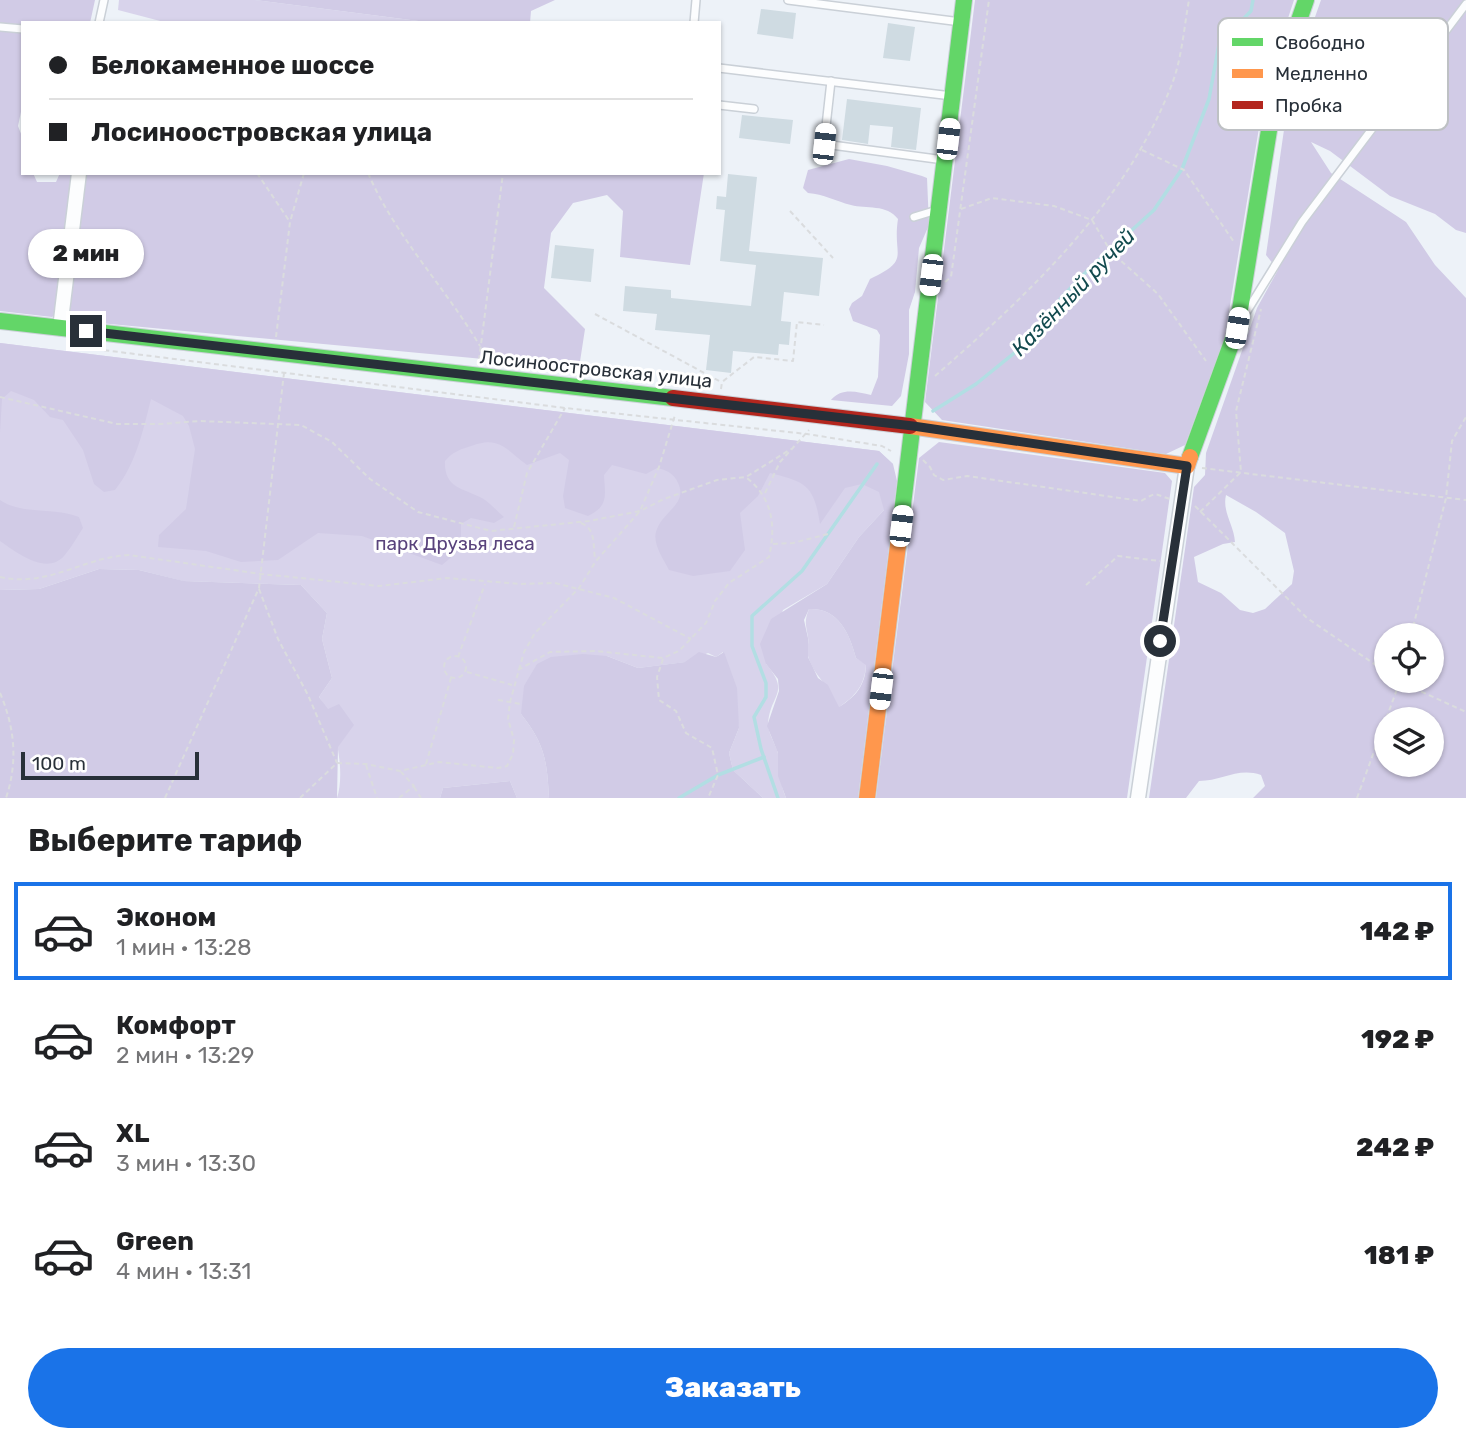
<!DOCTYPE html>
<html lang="ru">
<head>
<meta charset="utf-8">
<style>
	:root { --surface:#fff; --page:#f2f2f2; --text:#202124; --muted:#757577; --line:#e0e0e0; --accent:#1a73e8 }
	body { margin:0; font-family:Rubik,sans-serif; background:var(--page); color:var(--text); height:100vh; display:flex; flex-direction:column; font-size:26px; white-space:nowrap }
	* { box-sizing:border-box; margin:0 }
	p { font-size:23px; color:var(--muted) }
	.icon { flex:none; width:38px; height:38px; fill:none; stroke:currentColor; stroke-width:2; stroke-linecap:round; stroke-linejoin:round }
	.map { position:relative; height:798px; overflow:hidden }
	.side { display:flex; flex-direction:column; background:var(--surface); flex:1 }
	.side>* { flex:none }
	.hud { position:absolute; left:21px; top:21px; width:700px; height:154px; border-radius:0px; box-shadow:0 2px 5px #0004; display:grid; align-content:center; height:154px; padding:0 28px; background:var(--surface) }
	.fabs { position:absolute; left:1374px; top:623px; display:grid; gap:14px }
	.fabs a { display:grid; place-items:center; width:70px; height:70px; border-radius:50%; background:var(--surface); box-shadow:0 2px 5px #0004; font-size:35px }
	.scale { position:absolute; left:21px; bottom:18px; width:178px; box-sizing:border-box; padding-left:7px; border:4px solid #283039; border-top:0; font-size:19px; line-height:24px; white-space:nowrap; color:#283039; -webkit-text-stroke:5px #fff; paint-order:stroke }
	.end { position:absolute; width:32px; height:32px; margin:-16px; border:9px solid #283039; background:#fff; box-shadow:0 0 0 4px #fff }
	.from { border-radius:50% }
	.bubble { position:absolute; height:49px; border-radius:24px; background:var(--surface); box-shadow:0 2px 5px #0004; font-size:23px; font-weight:800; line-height:49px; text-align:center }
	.car { position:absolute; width:21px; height:42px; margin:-21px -10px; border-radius:9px; box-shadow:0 0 5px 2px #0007; background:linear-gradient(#fff 24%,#345 0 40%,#fff 0 76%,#345 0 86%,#fff 0) }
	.hud b { display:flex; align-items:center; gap:24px; height:66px; font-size:26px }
	.hud b+b { border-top:2px solid var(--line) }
	.hud i { width:18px; height:18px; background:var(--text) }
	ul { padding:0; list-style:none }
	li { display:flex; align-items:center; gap:21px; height:98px; margin:0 14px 10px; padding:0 14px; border:4px solid transparent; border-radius:0px }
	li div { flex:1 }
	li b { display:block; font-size:26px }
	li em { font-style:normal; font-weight:800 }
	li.selected { border-color:var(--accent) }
	li>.icon { width:63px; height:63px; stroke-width:1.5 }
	h2 { padding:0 28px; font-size:32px; line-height:84px }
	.cta { display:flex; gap:14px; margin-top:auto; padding:14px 28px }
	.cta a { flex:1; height:80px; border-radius:42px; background:var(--accent); color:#fff; font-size:28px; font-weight:800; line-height:80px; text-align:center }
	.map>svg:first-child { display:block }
</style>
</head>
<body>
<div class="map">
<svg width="1466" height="798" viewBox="0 0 1466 798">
	<rect width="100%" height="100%" fill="#edf2f8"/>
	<g fill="#d8d3eb">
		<polygon points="119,0 255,0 434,23 168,23 118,10"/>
		<path d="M0,343L879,451L893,464L884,510L859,537L827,584L783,610L766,664C791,693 770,694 768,724C768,732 774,742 777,750C782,765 778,780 786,798H763L733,770L729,753L739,728L723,652L716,657L708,653L686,662L638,668L607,656L521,714C545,744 547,761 549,798H517L510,781L443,788L440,798H337C346,771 335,719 319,697L332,678L322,639L327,613L301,585L183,581L139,570L99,569L39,589L0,590Z"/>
		<path d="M809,609C838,608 849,632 856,658L866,664C865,686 855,696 838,708C832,687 816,679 809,659C806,652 809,644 808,637C806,625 804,621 809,609Z"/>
	</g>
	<g fill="#d1cbe6" fill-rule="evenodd">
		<polygon points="0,0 95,0 90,23 23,23 22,107 18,126 23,139 23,173 33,173 37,182 56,182 60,173 704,173 690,265 620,257 623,211 607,195 573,203 551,233 544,288 585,329 579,368 68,320 62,311 52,317 0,311"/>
		<polygon points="255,0 555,0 531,11 530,23 434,23"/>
		<polygon points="975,0 1294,0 1266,85 1225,336 1185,445 1166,454 942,420 925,402"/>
		<path d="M1321,0H1466V233L1456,230L1435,214L1390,196L1330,151L1311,142L1331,173L1406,222L1435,265L1466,298V798H1253L1265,786L1261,775C1238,767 1222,781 1199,781L1186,798H1149L1194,487L1205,475L1206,453L1257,308L1278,270L1266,255L1290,88ZM1226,495L1256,512L1285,533L1294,571L1292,584L1265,609L1253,613L1240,610L1221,593L1198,582L1194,557L1223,544L1235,542C1234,525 1222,512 1226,495ZM1386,635H1432V681H1386ZM1386,719H1432V765H1386Z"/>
		<path d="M849,159L887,166L922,176L927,178L929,225L919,248L915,292L909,310V354L901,396L892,406L831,400C842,387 857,392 871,395L878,377L880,335L877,330L853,321L849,309L852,303L862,296L870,279C912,259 892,257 898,219C887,204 866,209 851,205C835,201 824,194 808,193L803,188L808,170Z"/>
		<path d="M0,343L879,451L893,464L897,481L858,798H786L778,776V753L767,726L779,691L778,679L766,664L760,644L771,619L827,584L859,537L884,510L879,492L862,484L845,488L820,524C814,486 807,482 770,473L758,496L740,513L745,550L730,571L693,576L669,570C663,558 651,542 657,529C664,511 688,503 678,483C674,473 666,470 657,468L646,474L612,465L604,475C605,495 609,506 588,516L565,508L563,496L569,460L560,453L527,465C503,447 499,435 468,447C458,450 452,453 445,461C444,488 462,488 482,498C490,503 497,511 504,517L494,523L471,518L461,524V549L442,565L362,536L318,533L278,560L241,562L206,551L158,547L159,535L186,509L195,449L189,426L183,416L151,399C143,431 136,464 115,490L104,492L94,484L83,450L63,420L50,417L34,400L11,391L2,399L0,433ZM809,609C838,608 849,632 856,658L866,665C865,686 856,696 839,707L828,685L818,678L808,657V638L804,620Z"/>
		<polygon points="939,442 1165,473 1172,481 1127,798 876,798 919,458"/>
		<path d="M0,500C21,515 54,507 79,517L83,528C77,537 71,548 64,556C46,576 16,552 0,541Z"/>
		<polygon points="99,569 139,570 184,581 301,585 327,613 322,639 332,678 319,697 328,709 339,704 354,725 338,747 337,798 0,798 0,590 39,589"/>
		<path d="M699,652L716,657L724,652L737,688L739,728L729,753L733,770L763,798H549C547,761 545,744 521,714L524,686L537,664L551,657L583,654L607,656L638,668L685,662Z"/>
		<polygon points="510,781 517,798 440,798 443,788"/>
	</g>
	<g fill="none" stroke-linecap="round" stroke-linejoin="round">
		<g stroke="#b2dee3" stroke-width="3.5">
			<polyline points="933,411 976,384 1029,341 1061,298 1087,271 1154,210 1182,169 1209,99 1219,44 1251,11 1253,0"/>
			<polyline points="679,798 718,775 764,757"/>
			<polyline points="778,798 761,749 754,717 766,697 766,683 752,646 752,616 802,571 877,464"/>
		</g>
	</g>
	<g fill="#cfdbe2">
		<polygon points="761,9 796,13 793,39 757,34"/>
		<polygon points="888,23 915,27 910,61 883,58"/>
		<polygon points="847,99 921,108 916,150 891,147 893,127 870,125 868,144 842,140"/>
		<polygon points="742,115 793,120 790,144 739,138"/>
		<polygon points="728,174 757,177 749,251 823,258 819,296 784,292 781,321 791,322 789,345 779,344 778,355 733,351 731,373 706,370 710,335 655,330 657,314 623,311 625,286 671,290 671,298 751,306 756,265 720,261 725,210 716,209 717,196 726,197"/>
		<polygon points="555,245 594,249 591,282 551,278"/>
	</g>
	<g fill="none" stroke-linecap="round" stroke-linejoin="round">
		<defs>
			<g id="lane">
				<polyline points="788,0 961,22"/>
				<polyline points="99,23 104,0"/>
				<polyline points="694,23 696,0"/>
				<polyline points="0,27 23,29"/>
				<polyline points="719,68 952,96"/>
				<polyline points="831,81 824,144 944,160"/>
				<polyline points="719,105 754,109"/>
				<polyline points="914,217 937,210"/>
				<polyline points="1247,311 1302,222 1466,4"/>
			</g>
			<g id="street">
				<polyline points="60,328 79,173"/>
				<polyline points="1138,798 1187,466"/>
			</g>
			<g id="fast">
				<polyline points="0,321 673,398"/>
				<polyline points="1190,457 1237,328 1276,87 1306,0"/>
				<polyline points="901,521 964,0"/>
			</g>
			<g id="slow">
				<polyline points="910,426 1187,466 1190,457"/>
				<polyline points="867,798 901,521"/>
			</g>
			<polyline id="jam" points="673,398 910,426"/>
		</defs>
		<use href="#lane" stroke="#cad0d7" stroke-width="10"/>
		<use href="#street" stroke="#cad0d7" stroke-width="17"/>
		<use href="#fast" stroke="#cad0d7" stroke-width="18"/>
		<use href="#slow" stroke="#cad0d7" stroke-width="18"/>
		<use href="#jam" stroke="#cad0d7" stroke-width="18"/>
		<g stroke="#dadcde" stroke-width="2" stroke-dasharray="5 3.5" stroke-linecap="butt">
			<polyline points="1142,150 1184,170 1234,242"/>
			<polyline points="257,173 290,222"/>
			<path d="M368,173C395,236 445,287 480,346"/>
			<polyline points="961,209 992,198 1054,206 1092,220 1111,252 1158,294 1206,361"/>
			<polyline points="790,211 833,258"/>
			<polyline points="945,282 951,277 989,0"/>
			<polyline points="595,314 721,382"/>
			<polyline points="276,337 290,222 304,173"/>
			<polyline points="79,347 565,408 807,434 882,446 891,451"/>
			<polyline points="479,360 503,173"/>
			<path d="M935,376C1030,293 1126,203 1172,84C1182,58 1184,27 1189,0"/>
			<polyline points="721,389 722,382 754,357 793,361 797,322 824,325"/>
			<polyline points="0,397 117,424 161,424 199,421 301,425 332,442 370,479 418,512 491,531 589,521 640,511 664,499 717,480 746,477 791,449"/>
			<path d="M923,460L930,467L934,475L943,480L967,476L1141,501C1158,492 1151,493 1170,499"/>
			<polyline points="1202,468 1466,500"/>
			<polyline points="765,493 780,462 809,430"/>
			<polyline points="1195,506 1307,618 1386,672"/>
			<polyline points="1200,512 1241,472 1236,411 1261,309"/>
			<path d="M581,523C596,529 593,544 595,560"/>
			<polyline points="514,527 527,473 565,408"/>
			<polyline points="773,544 793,543 828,534"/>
			<path d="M0,577C47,588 84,557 129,555L261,574L379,586L447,578L521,584L555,583L614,598L691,639"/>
			<polyline points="1086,585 1118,556 1160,561"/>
			<polyline points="259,589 278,639 308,695 337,763"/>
			<polyline points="1411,635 1446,498 1452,441 1466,417"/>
			<circle cx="455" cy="667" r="11"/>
			<polyline points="458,657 485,584"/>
			<polyline points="663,659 657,677 659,700 676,711 686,733 712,748 718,775 708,798"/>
			<path d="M518,670L550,652L596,651L663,658L679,651L706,623L715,601L729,583L769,557C776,526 773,499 747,478"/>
			<polyline points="467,672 512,685"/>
			<polyline points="1398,681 1466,712"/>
			<path d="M0,693C15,728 18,762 6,798"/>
			<polyline points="498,700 521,704"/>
			<polyline points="426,764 451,678"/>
			<polyline points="366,765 377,798"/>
			<polyline points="414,787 421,798"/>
			<polyline points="165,798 259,588 284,373"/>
			<polyline points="300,798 337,763 366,764 400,771 439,762 498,768 507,766 513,754 514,740 508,719 510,702 524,652 535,633 579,588 596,561 640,511 659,467 675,415"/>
			<polyline points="399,798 414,786 401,772"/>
			<polyline points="1357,798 1400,681"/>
		</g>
		<use href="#lane" stroke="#fcfdfe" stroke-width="7"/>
		<use href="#street" stroke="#fcfdfe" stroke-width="14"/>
		<use href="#fast" stroke="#63d668" stroke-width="16"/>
		<use href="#slow" stroke="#ff974d" stroke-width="16"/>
		<use href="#jam" stroke="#b3261e" stroke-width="16"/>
	</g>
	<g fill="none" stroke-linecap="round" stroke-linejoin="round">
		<polyline stroke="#283039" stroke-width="9" points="86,331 913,426 1187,466 1160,641"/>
	</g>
	<g text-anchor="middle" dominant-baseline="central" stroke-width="6" stroke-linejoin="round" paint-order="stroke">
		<g font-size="19" fill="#283039" stroke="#fff">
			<text transform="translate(596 369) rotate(6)">Лосиноостровская улица</text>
		</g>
		<g font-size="19" fill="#59437c" stroke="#fff">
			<text x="455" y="543">парк Друзья леса</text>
		</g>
		<g font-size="21" font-style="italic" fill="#124a4e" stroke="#fff">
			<text transform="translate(1073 292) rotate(-46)">Казённый ручей</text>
		</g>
	</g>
	<rect x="1218" y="18" width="230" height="112" rx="10" fill="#fff" stroke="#bec1c4" stroke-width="2"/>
	<rect x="1232" y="38" width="31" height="8" fill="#63d668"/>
	<rect x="1232" y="69" width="31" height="9" fill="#ff974d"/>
	<rect x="1232" y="101" width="31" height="8" fill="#b3261e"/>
	<g font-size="19" fill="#283039">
		<text x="1275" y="49">Свободно</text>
		<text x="1275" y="80">Медленно</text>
		<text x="1275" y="112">Пробка</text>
	</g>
</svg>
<div class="fabs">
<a><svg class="icon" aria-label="locate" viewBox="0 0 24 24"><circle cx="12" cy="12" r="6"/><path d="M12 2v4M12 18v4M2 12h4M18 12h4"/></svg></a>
<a><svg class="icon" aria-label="layers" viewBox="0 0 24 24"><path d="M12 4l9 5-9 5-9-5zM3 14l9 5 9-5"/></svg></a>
</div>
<div class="scale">100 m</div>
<i class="end from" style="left:1160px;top:641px"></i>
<i class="end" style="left:86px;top:331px"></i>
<div class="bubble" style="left:28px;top:229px;width:116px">2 мин</div>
<i class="car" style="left:948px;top:139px;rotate:7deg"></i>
<i class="car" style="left:824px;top:144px;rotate:6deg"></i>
<i class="car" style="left:931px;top:275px;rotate:187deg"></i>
<i class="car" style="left:1237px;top:328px;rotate:9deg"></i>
<i class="car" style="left:901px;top:526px;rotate:7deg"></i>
<i class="car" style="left:881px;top:689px;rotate:187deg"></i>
<div class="hud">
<b><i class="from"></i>Белокаменное шоссе</b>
<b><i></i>Лосиноостровская улица</b>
</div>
</div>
<section class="side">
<h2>Выберите тариф</h2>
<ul>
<li class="selected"><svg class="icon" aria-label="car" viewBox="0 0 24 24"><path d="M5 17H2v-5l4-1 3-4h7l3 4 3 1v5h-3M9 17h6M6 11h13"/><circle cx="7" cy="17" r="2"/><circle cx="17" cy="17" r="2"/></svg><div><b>Эконом</b><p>1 мин · 13:28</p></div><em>142 ₽</em></li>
<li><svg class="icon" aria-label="car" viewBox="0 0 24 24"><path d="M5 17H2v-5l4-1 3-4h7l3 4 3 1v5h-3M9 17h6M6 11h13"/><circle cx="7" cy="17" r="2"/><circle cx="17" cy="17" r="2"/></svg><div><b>Комфорт</b><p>2 мин · 13:29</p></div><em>192 ₽</em></li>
<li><svg class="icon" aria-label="car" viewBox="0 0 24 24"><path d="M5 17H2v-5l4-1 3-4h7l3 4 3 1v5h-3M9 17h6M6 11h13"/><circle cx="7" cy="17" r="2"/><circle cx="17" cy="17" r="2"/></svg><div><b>XL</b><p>3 мин · 13:30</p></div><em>242 ₽</em></li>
<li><svg class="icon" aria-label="car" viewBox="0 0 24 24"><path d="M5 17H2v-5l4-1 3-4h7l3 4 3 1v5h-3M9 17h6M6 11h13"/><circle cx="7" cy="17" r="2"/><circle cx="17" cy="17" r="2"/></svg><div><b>Green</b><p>4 мин · 13:31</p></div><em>181 ₽</em></li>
</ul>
<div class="cta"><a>Заказать</a></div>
</section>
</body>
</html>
